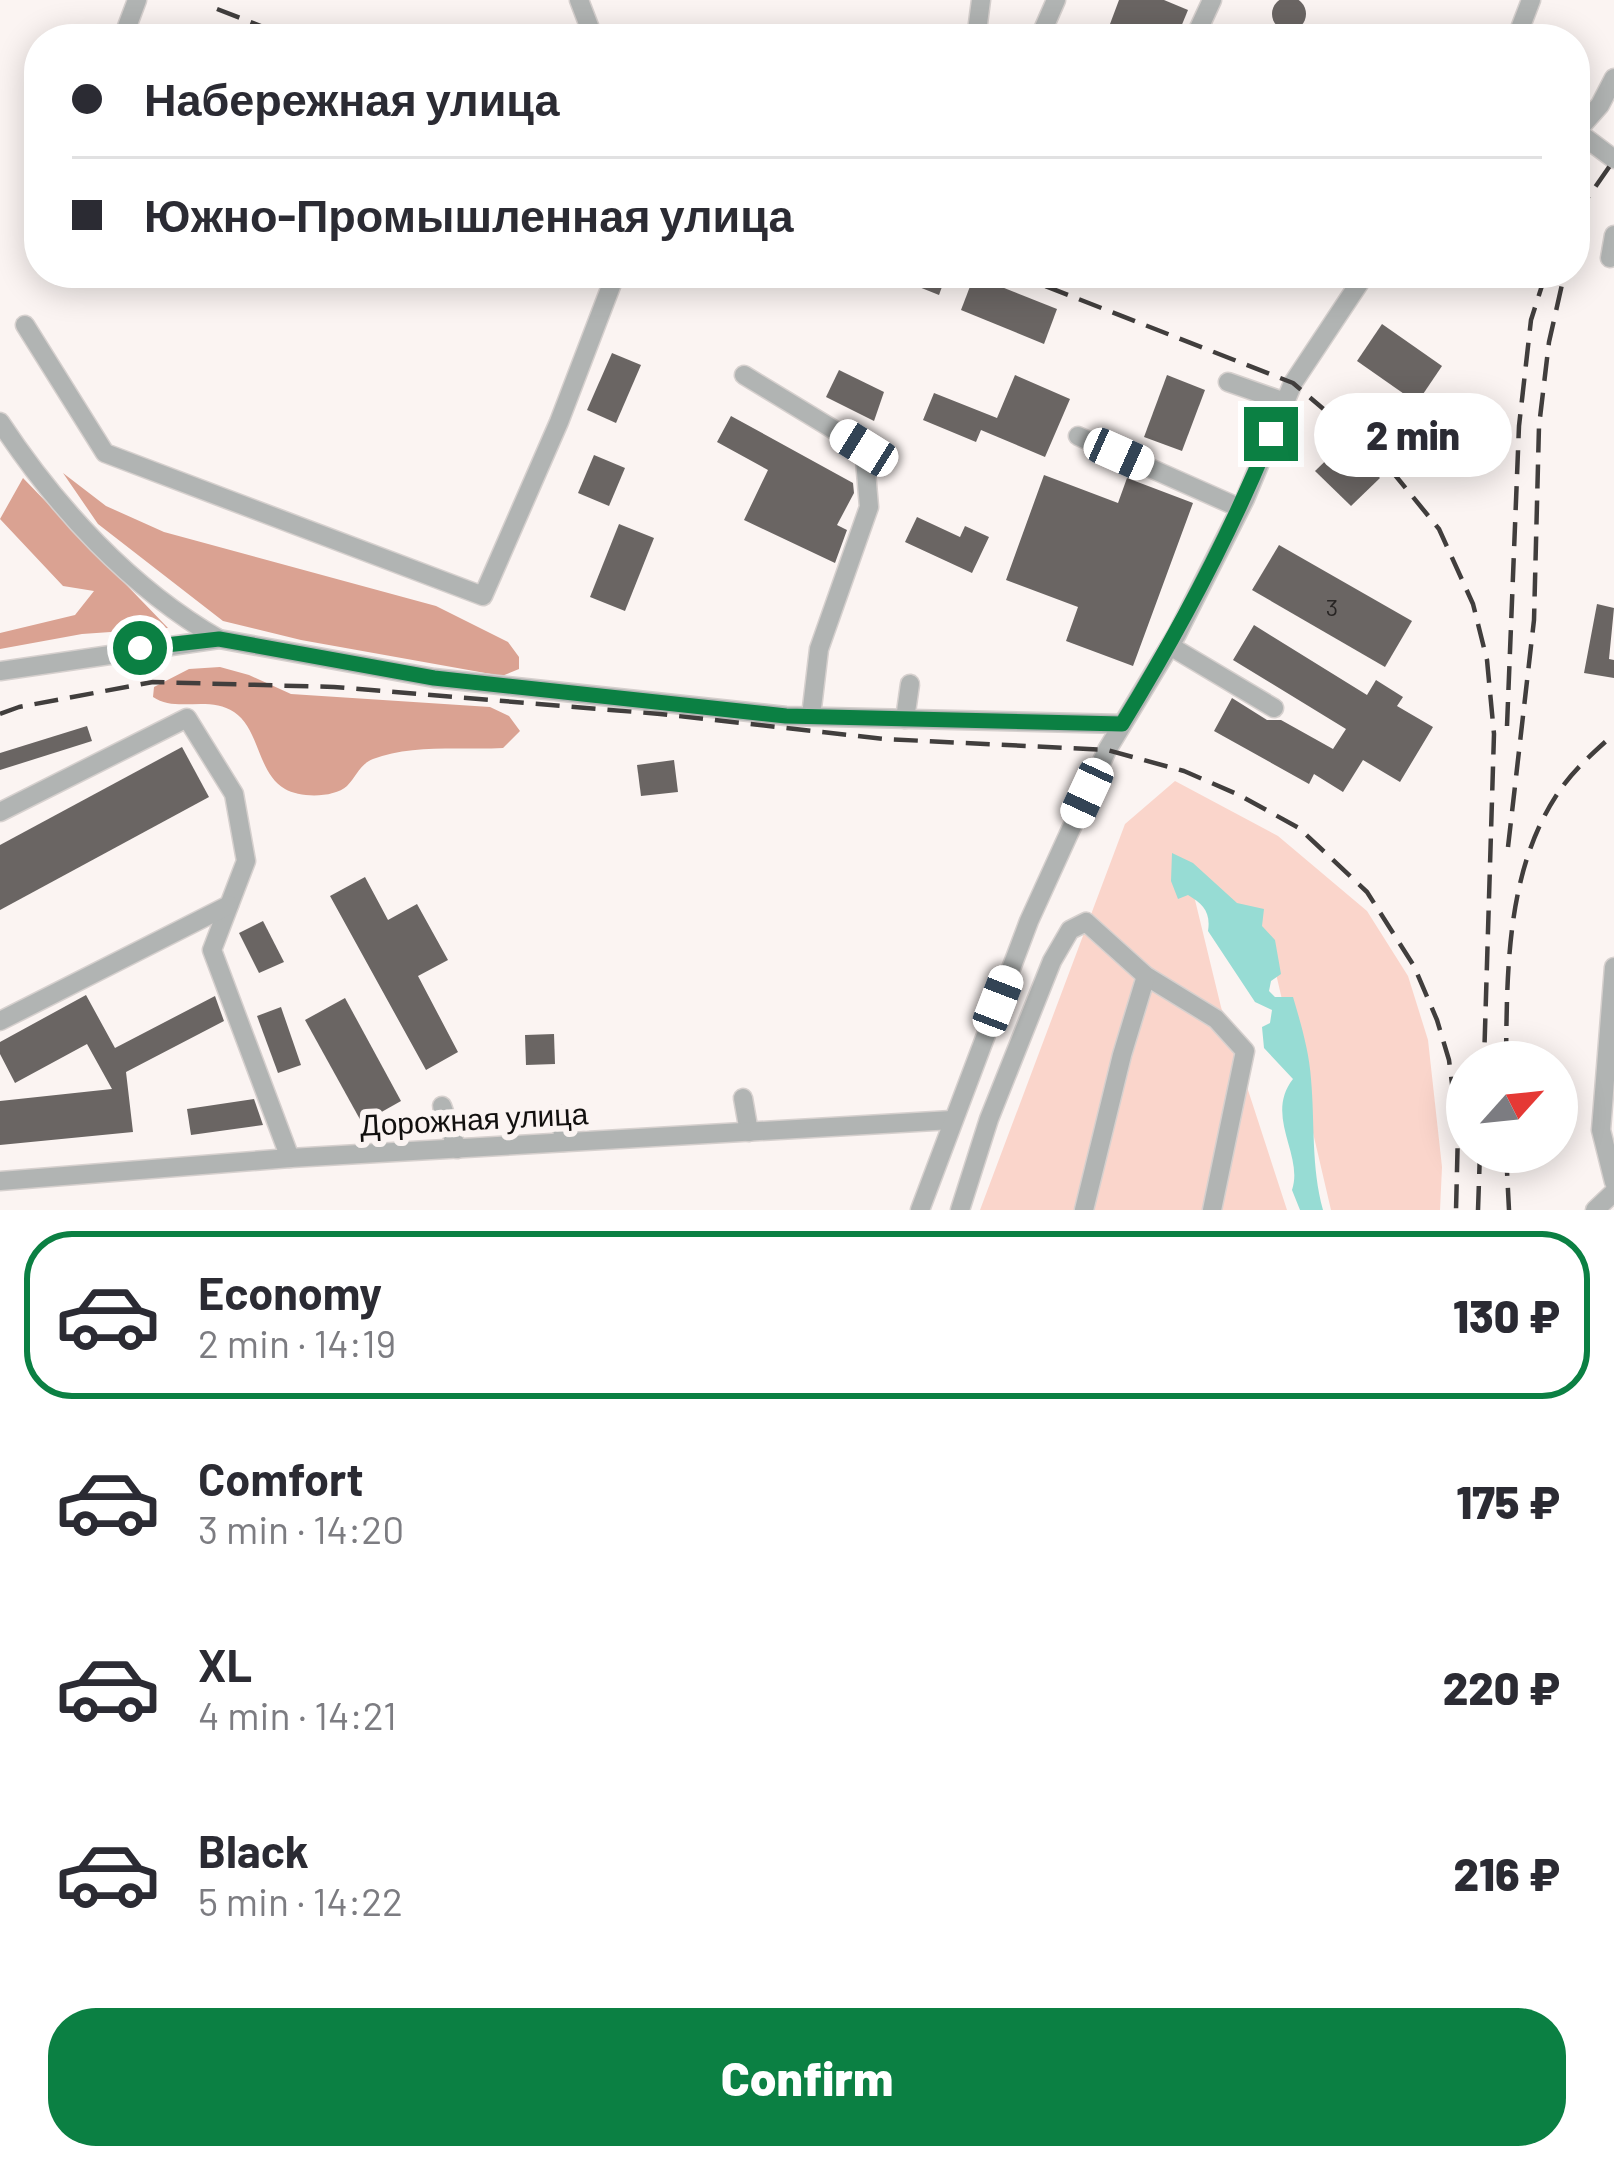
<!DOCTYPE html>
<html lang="en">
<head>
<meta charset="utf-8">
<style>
	:root { --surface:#fff; --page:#f2f2f3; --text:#2b2b33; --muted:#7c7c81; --line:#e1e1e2; --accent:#0b8043 }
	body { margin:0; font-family:Barlow,sans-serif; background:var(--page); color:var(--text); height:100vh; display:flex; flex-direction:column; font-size:45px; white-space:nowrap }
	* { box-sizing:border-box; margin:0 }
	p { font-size:39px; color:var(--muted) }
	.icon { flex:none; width:66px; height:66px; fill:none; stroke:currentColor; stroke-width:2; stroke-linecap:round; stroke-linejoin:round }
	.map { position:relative; height:1210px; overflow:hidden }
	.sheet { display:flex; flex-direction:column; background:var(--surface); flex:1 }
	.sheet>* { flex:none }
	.hud { position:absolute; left:24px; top:24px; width:1566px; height:264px; border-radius:48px; box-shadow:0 6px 30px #0003; display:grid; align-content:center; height:264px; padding:0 48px; background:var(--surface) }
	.needle { width:78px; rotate:63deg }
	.buttons { position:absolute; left:1446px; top:1041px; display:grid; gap:24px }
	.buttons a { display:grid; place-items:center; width:132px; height:132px; border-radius:50%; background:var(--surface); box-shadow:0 6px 30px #0003; font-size:60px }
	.end { position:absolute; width:54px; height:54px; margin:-27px; border:15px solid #0b8043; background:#fff; box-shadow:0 0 0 6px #fff }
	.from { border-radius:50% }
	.bubble { position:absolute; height:84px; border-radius:42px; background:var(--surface); box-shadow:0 6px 30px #0003; font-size:39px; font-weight:800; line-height:84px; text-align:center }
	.car { position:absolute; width:36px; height:72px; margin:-36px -18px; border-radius:15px; box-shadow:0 0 9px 3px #0007; background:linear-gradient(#fff 24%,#345 0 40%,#fff 0 76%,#345 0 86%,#fff 0) }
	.hud b { display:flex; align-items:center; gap:42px; height:114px; font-size:45px }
	.hud b+b { border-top:3px solid var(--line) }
	.hud i { width:30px; height:30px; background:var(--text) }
	ul { padding:21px 0 0; list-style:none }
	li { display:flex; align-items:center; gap:36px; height:168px; margin:0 24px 18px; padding:0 24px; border:6px solid transparent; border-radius:48px }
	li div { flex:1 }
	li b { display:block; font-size:45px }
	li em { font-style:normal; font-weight:800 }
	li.selected { border-color:var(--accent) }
	li>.icon { width:108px; height:108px; stroke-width:1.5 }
	.button { display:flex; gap:24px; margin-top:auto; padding:24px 48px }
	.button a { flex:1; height:138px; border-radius:48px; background:var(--accent); color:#fff; font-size:48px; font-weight:800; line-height:138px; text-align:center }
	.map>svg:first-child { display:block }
</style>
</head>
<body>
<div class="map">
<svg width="1614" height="1210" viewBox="0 0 1614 1210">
	<rect width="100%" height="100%" fill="#fbf4f2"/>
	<polygon fill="#fad5cb" points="1175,781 1278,836 1367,911 1408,976 1428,1040 1442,1167 1440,1210 1331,1210 1267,935 1187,867 1221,1007 1287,1210 980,1210 1125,824"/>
	<g fill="#daa292">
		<polygon points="63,473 106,506 164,532 436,606 508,642 519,657 519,669 502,676 301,640 223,621 98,524"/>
		<polygon points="23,478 168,628 82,634 0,649 0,633 75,615 94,591 63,586 0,519"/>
		<path d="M220,667L249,675L291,694L490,707L509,716L520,731L503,748C463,750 410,744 373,759C360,764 356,777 347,786C334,798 300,798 285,789C257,773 260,729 234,712C209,695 176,713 153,697L154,687L189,669Z"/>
	</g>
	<path fill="#97dcd4" d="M1172,853L1193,863L1237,903L1264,909L1262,926L1275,940L1281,974L1271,981L1269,991L1275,997H1293C1301,1024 1309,1051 1311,1079C1315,1124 1311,1166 1323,1210H1300L1292,1190C1304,1155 1264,1116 1293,1079L1264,1048L1262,1027L1270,1023L1272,1010L1255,1002L1208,931C1211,912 1203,904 1188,895L1178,899L1171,881Z"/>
	<g fill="#6a6563">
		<circle cx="1289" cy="14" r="17"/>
		<polygon points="1119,0 1164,0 1188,10 1176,39 1147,39 1110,24"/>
		<polygon points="884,273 947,273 939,295"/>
		<polygon points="974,276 1057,309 1044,344 961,310"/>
		<polygon points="1382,324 1442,366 1417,403 1357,361"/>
		<polygon points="612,353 641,365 616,423 587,410"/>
		<polygon points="839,370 884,392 874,421 826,397"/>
		<polygon points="1015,375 1070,399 1045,457 981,430 976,442 923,420 934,393 997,418"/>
		<polygon points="1167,375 1205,390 1182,451 1144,437"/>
		<polygon points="731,416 853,483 854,493 837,525 847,530 835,563 744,520 768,470 717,442"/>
		<polygon points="1345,442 1380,478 1351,506 1315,471"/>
		<polygon points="594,455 625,468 609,506 578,493"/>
		<polygon points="1044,475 1118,503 1127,478 1193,503 1133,666 1066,641 1078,607 1006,580"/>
		<polygon points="917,517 960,537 965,526 989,537 972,573 905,542"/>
		<polygon points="619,524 654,538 625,611 590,597"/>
		<polygon points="1279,545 1412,621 1385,667 1252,590"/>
		<polygon points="1597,604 1614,608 1609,659 1614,660 1614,678 1584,673"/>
		<polygon points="1254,625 1367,695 1376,680 1403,697 1397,706 1433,727 1400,782 1363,760 1343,792 1314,774 1309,784 1214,731 1232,698 1267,720 1281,720 1333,749 1346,729 1233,660"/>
		<polygon points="87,726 92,741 0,770 0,753"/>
		<polygon points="182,747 209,797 0,910 0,845"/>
		<polygon points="674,760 678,792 641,796 637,765"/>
		<polygon points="365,877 388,920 417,904 448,960 418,976 458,1052 426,1070 330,896"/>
		<polygon points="263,921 284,962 259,973 239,933"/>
		<polygon points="86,995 115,1048 215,996 224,1021 126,1072 133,1132 0,1145 0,1101 112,1089 87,1044 15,1083 0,1054 0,1042"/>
		<polygon points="345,998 401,1101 362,1123 305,1020"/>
		<polygon points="281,1007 301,1065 278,1073 257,1016"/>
		<polygon points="554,1034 555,1064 526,1065 525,1035"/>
		<polygon points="254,1099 263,1125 191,1135 187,1109"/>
	</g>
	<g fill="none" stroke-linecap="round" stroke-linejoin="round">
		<defs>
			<g id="minor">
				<polyline points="137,0 125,32 144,39"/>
				<polyline points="579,0 594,39"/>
				<polyline points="976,39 981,0"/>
				<polyline points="1039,39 1056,0"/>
				<polyline points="1194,39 1212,0"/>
				<polyline points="1516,39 1531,0"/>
				<polyline points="1575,130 1614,159"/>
				<polyline points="1577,131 1600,105 1614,78"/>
				<polyline points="1610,258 1614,235"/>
				<polyline points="25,325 105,453 483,596 559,422 616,273"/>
				<polyline points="744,375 864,448 869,507 819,649 811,716"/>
				<polyline points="1228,382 1285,402"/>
				<path d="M0,422C56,507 130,588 219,639"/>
				<polyline points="1078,436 1240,508"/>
				<polyline points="1170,646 1274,708"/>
				<polyline points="0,671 219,639 434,678 786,716 1122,724"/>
				<polyline points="905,719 910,684"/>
				<polyline points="0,812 187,718 234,794 246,861 212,950 290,1158"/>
				<polyline points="1614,967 1601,1130 1614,1182"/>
				<polyline points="0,1021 229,905"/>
				<polyline points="743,1098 749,1132"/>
				<polyline points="442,1106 457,1149"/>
				<polyline points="562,1115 563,1142"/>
				<polyline points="0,1181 290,1158 952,1120"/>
				<polyline points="920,1210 1029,921 1107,750 1177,634 1245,499 1293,383 1366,273"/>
				<polyline points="960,1210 989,1119 1052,961 1070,930 1086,922 1146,976 1216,1019 1245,1051 1212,1210"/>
				<polyline points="1084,1210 1122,1055 1146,976"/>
				<polyline points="1595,1210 1614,1192"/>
			</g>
		</defs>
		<use href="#minor" stroke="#d6d0ce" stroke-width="21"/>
		<use href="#minor" stroke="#b1b4b3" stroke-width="18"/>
		<g stroke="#413e3d" stroke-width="4.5" stroke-dasharray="24 12" stroke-linecap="butt">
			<polyline points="217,9 294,39"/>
			<polyline points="1575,216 1614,160"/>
			<polyline points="1012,273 1293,383 1382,459 1439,529 1473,604 1487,660 1494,734 1484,1062"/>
			<polyline points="0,714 19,707 153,682 334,687 660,714 885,739 1107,750 1184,771 1239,795 1299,828 1367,892 1414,966 1437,1020 1449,1060 1458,1131 1456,1210"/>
			<polyline points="1507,726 1519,426 1531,320 1546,273"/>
			<polyline points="1508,847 1534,620 1539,426 1549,342 1563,280"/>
			<path d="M1506,1062C1507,973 1506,873 1556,796C1571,772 1593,753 1614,734"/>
			<polyline points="1506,1152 1509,1210"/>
			<polyline points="1478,1210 1480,1152"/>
		</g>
	</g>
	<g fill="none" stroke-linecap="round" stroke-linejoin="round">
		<path stroke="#0b8043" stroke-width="15" d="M140,648L219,639L434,678L786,716L1122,724C1179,631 1230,535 1271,434"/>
	</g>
	<g text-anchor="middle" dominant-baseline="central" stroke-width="12" stroke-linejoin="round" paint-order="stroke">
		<g font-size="24" fill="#282524">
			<text x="1332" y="606">3</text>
		</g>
		<g font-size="30" fill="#12100f" stroke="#fbf4f2">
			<text transform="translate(474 1118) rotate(-3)">Дорожная улица</text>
		</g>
	</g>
</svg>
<div class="buttons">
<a><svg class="needle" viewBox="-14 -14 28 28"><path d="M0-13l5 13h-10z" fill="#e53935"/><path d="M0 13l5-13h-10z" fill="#7c7c81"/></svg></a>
</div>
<i class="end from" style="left:140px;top:648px"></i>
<i class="end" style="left:1271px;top:434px"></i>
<div class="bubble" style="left:1314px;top:393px;width:198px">2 min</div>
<i class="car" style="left:864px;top:448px;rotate:302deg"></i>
<i class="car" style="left:1119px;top:454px;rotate:114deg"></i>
<i class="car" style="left:1087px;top:793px;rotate:205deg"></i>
<i class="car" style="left:998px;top:1001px;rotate:21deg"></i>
<div class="hud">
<b><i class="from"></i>Набережная улица</b>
<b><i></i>Южно-Промышленная улица</b>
</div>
</div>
<section class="sheet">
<ul>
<li class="selected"><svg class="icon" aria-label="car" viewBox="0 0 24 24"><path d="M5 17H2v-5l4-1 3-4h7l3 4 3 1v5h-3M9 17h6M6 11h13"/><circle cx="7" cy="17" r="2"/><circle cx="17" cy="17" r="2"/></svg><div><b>Economy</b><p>2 min · 14:19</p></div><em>130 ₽</em></li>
<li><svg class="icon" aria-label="car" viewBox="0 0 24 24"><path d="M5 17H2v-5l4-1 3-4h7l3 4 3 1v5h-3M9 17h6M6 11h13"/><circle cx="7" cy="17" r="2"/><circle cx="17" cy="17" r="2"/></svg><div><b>Comfort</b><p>3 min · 14:20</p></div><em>175 ₽</em></li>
<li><svg class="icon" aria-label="car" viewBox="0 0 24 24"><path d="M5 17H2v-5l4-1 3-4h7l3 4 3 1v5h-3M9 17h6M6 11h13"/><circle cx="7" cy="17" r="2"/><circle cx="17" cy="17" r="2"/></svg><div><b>XL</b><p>4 min · 14:21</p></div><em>220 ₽</em></li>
<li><svg class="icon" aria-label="car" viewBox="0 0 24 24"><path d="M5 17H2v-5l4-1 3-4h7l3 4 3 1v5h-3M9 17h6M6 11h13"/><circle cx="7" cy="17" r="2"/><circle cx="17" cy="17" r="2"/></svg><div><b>Black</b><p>5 min · 14:22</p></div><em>216 ₽</em></li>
</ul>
<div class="button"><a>Confirm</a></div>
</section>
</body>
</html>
